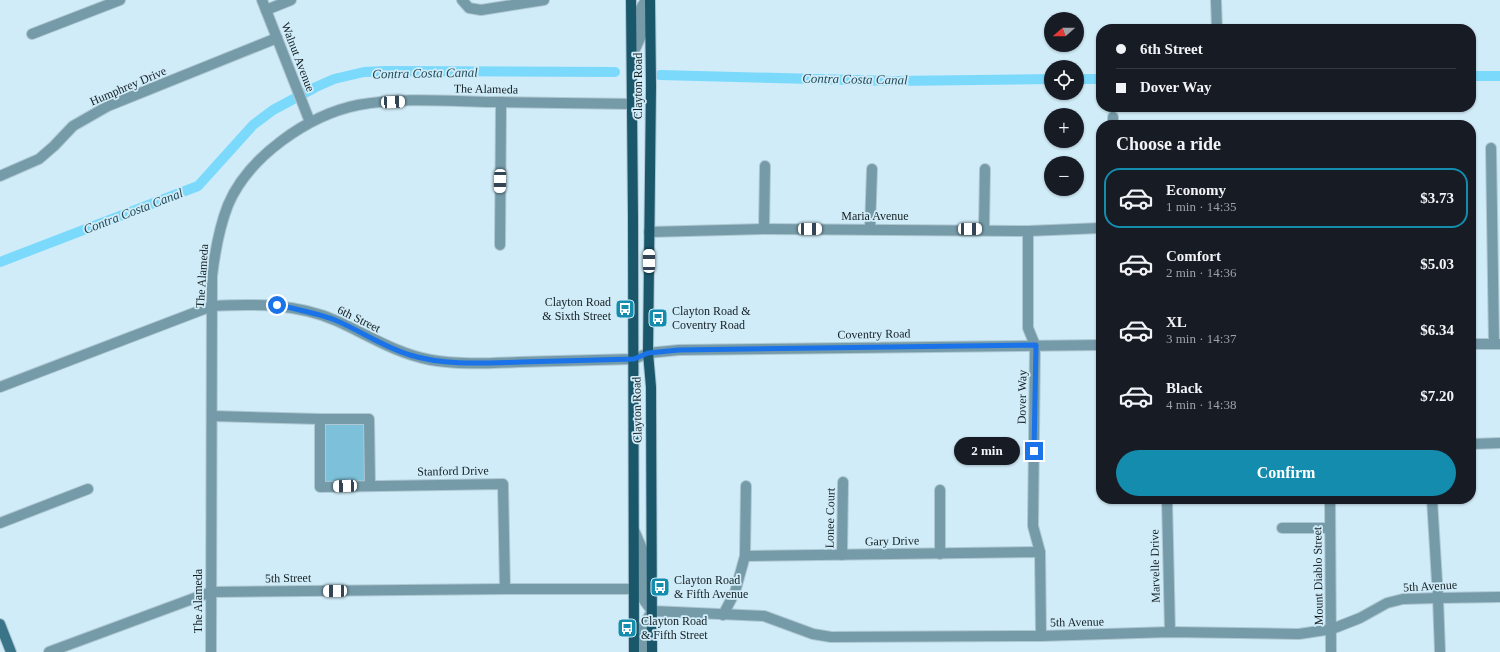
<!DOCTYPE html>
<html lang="en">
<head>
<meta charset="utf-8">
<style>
	:root { --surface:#171b24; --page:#20242c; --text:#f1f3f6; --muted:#9ea1a6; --line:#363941; --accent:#138cae }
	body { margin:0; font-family:Georgia,serif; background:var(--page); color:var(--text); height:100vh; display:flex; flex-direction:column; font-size:15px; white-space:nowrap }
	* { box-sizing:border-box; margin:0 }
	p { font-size:13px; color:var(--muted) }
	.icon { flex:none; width:22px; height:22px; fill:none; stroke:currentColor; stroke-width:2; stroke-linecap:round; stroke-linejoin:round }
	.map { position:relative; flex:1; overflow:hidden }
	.sheet { position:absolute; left:1096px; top:120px; width:380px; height:384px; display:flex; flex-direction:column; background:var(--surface); border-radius:16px; box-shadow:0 1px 3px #0004 }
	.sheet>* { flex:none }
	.banner { position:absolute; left:1096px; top:24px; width:380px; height:88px; border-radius:16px; box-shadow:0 1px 3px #0004; display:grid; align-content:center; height:88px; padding:0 20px; background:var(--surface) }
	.needle { width:26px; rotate:250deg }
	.fabs { position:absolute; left:1044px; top:12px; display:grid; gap:8px }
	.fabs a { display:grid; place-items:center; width:40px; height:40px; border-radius:50%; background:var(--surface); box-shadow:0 1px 3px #0004; font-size:20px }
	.end { position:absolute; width:18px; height:18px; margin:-9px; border:5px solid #1a73e8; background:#fff; box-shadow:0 0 0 2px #fff }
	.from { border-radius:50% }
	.bubble { position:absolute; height:28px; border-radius:14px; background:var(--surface); box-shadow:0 1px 3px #0004; font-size:13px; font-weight:700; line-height:28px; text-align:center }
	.car { position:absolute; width:12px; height:24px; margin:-12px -6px; border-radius:5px; box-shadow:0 0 3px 1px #0007; background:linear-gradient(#fff 24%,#345 0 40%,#fff 0 76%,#345 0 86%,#fff 0) }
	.banner b { display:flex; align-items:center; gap:14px; height:38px; font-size:15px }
	.banner b+b { border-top:1px solid var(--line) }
	.banner i { width:10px; height:10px; background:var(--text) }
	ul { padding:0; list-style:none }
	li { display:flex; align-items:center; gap:12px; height:60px; margin:0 8px 6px; padding:0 12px; border:2px solid transparent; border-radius:16px }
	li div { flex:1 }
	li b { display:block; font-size:15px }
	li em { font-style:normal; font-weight:700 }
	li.current { border-color:var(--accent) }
	li>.icon { width:36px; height:36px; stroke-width:1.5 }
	h2 { padding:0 20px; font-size:18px; line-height:48px }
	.button { display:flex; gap:8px; margin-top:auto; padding:8px 20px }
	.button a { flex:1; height:46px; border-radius:24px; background:var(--accent); color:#fff; font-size:16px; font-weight:700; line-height:46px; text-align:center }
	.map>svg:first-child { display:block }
</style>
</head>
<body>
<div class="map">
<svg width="1500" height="652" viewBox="0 0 1500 652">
	<rect width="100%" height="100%" fill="#d0ecf8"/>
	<polygon fill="#7dc0d9" points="320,419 369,419 370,485 320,487"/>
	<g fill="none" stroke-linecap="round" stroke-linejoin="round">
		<g stroke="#7bd9fc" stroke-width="10">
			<polyline points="660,75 893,81 1051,79"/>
			<polyline points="1471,76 1500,76"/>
			<polyline points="1077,79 1101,79"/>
			<polyline points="0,262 198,186 253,125 273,110 316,87 334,79 364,72 386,71 615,72"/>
		</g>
		<defs>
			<g id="street">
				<polyline points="262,0 310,122"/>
				<polyline points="462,0 469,8 481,10 544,0"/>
				<polyline points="1216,0 1217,29"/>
				<polyline points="266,10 291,0"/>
				<polyline points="32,34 120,0"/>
				<polyline points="632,56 641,36 641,8 646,0"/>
				<polyline points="1113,117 1113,125"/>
				<polyline points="1491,148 1494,344"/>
				<polyline points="0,176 39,159 54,146 73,126 108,106 277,38"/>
				<polyline points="764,229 765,166"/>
				<polyline points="870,229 872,169"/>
				<polyline points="984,229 985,169"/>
				<polyline points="1028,231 1028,328 1035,345 1033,526 1040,552 1041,636"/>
				<polyline points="649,232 764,229 1028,231 1101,228"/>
				<polyline points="500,245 501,102"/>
				<polyline points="1471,344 1500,344"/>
				<path d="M0,387L212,306C254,304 297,303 337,321C370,336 395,353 431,360C460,365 490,363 519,362C557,361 595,360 634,359L648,353L679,350L1101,345"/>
				<polyline points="212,416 320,419 320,487 503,484 505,589"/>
				<polyline points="320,419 369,419 370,485"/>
				<polyline points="1471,444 1500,443"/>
				<polyline points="1167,499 1170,632"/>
				<polyline points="1330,499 1331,652"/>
				<polyline points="1432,499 1438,598 1440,652"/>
				<polyline points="0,523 88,489"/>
				<polyline points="1282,528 1330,528"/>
				<polyline points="634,530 643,551 643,599 652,611"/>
				<polyline points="940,554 940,490"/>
				<polyline points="842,555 843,482"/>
				<polyline points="745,556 1040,552"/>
				<polyline points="652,611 764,616 813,634 831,637 1041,636 1170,632 1299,634 1332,629 1360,618 1387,603 1403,599 1438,598 1500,597"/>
				<polyline points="723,615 735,592 745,556 746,486"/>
				<polyline points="49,652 211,592 505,589 634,589"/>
				<path d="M211,652L212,276C215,251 219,228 228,205C248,157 308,115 358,105C401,97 447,101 491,102C538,103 585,103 633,104"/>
				<polyline points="643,652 644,625 652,611"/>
			</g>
			<polyline id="secondary" points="0,624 11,652"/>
			<g id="primary">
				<polyline points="631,0 633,218 634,652"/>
				<polyline points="650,0 651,86 648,353 651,387 652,652"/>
			</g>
		</defs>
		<use href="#street" stroke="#aec7d2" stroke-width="12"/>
		<use href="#secondary" stroke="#aec7d2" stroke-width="12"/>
		<use href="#primary" stroke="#aec7d2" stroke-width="12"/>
		<use href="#street" stroke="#759aa8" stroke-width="10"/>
		<use href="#secondary" stroke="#397489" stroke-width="10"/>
		<use href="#primary" stroke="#1a576b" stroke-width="10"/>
	</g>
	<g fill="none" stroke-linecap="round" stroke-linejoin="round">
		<path stroke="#1a73e8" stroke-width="5" d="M277,305C296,309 317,313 335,320C361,331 383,347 410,355C446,366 484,363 521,362C559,361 596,360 634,359L648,353L679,350L1036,345L1034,451"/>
	</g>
	<defs>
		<symbol id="bus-square" viewBox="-11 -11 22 22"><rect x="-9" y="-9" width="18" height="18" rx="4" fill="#138cae" stroke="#d0ecf8"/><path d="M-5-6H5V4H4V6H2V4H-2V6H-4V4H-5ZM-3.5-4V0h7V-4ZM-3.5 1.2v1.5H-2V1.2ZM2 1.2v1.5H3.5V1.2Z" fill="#fff"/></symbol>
	</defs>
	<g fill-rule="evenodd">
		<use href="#bus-square" x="614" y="298" width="22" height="22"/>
		<use href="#bus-square" x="647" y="307" width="22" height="22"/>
		<use href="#bus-square" x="649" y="576" width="22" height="22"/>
		<use href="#bus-square" x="616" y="617" width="22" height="22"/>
	</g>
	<g text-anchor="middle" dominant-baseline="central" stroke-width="3.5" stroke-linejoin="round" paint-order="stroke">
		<g font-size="12" fill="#152024" stroke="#d0ecf8">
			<text transform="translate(298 57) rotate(69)">Walnut Avenue</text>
			<text transform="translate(128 86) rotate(-23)">Humphrey Drive</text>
			<text transform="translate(638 86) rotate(-90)">Clayton Road</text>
			<text transform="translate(486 89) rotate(1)">The Alameda</text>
			<text x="875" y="216">Maria Avenue</text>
			<text transform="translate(202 276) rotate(-86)">The Alameda</text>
			<text transform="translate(359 319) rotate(26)">6th Street</text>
			<text transform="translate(874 334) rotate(-1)">Coventry Road</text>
			<text transform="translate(1022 397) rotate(-89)">Dover Way</text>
			<text transform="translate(637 410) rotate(-91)">Clayton Road</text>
			<text transform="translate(453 471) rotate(-1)">Stanford Drive</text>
			<text transform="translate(830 518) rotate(-89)">Lonee Court</text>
			<text transform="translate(892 541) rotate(-1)">Gary Drive</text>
			<text transform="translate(1155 566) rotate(-91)">Marvelle Drive</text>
			<text transform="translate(1318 576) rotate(-91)">Mount Diablo Street</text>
			<text transform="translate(288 578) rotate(-1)">5th Street</text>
			<text transform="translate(1430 586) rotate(-3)">5th Avenue</text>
			<text transform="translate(198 601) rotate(-90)">The Alameda</text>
			<text transform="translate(1077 622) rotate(-1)">5th Avenue</text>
		</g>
		<g font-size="12" fill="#152024" stroke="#d0ecf8" text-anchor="start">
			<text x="611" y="302" text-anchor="end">Clayton Road<tspan x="611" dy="14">&amp; Sixth Street</tspan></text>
			<text x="672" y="311">Clayton Road &amp;<tspan x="672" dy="14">Coventry Road</tspan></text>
			<text x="674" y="580">Clayton Road<tspan x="674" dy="14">&amp; Fifth Avenue</tspan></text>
			<text x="641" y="621">Clayton Road<tspan x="641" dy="14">&amp; Fifth Street</tspan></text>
		</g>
		<g font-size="13" font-style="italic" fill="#214b5a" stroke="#d0ecf8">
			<text transform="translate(425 73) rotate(-1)">Contra Costa Canal</text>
			<text transform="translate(855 79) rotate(1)">Contra Costa Canal</text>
			<text transform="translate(133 211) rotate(-21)">Contra Costa Canal</text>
		</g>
	</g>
</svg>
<div class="fabs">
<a><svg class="needle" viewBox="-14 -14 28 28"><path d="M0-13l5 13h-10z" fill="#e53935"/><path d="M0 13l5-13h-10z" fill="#9ea1a6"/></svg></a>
<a><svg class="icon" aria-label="locate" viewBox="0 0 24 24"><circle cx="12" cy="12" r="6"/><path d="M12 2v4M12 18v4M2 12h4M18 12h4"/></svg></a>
<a>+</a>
<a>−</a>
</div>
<i class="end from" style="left:277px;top:305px"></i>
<i class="end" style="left:1034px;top:451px"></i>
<div class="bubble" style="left:954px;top:437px;width:66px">2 min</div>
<i class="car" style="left:393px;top:102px;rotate:87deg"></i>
<i class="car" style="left:500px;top:181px;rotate:181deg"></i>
<i class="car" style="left:810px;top:229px;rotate:90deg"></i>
<i class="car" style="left:970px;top:229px;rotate:90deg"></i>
<i class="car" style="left:649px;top:261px;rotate:0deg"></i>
<i class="car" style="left:345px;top:486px;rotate:268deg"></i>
<i class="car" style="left:335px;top:591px;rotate:269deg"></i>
<div class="banner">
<b><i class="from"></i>6th Street</b>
<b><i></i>Dover Way</b>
</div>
<section class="sheet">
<h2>Choose a ride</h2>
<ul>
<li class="current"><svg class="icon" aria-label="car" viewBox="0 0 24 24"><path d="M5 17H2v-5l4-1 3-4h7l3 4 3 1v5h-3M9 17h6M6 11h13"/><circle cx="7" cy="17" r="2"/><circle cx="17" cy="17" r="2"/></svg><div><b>Economy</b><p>1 min · 14:35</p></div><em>$3.73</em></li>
<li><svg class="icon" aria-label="car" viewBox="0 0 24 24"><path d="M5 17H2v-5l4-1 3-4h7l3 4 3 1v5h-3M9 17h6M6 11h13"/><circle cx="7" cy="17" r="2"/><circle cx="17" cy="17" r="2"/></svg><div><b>Comfort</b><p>2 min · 14:36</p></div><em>$5.03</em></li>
<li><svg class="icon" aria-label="car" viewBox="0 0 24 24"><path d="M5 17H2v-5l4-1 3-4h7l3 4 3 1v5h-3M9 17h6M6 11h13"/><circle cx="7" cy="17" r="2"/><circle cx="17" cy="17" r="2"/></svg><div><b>XL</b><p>3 min · 14:37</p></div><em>$6.34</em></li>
<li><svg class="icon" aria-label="car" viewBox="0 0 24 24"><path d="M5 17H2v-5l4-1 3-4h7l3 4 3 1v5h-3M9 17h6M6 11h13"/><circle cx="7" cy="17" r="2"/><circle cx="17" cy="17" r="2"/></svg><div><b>Black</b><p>4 min · 14:38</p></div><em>$7.20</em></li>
</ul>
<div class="button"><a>Confirm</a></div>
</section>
</div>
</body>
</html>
